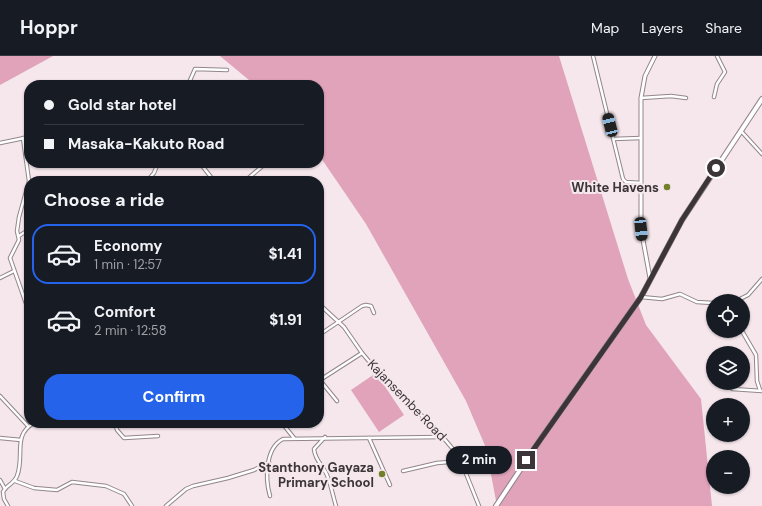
<!DOCTYPE html>
<html lang="en">
<head>
<meta charset="utf-8">
<style>
	:root { --surface:#171b24; --page:#242831; --text:#f1f3f6; --muted:#9ea1a6; --line:#363941; --accent:#2563eb }
	body { margin:0; font-family:"DM Sans",sans-serif; background:var(--page); color:var(--text); height:100vh; display:flex; flex-direction:column; font-size:15px; white-space:nowrap }
	* { box-sizing:border-box; margin:0 }
	p { font-size:13px; color:var(--muted) }
	.icon { flex:none; width:22px; height:22px; fill:none; stroke:currentColor; stroke-width:2; stroke-linecap:round; stroke-linejoin:round }
	.map { position:relative; flex:1; overflow:hidden }
	.side { position:absolute; left:24px; top:120px; width:300px; height:252px; display:flex; flex-direction:column; background:var(--surface); border-radius:16px; box-shadow:0 1px 3px #0004 }
	.side>* { flex:none }
	.top-card { position:absolute; left:24px; top:24px; width:300px; height:88px; border-radius:16px; box-shadow:0 1px 3px #0004; display:grid; align-content:center; height:88px; padding:0 20px; background:var(--surface) }
	.tools { position:absolute; left:706px; top:238px; display:grid; gap:8px }
	.tools a { display:grid; place-items:center; width:44px; height:44px; border-radius:50%; background:var(--surface); box-shadow:0 1px 3px #0004; font-size:20px }
	.end { position:absolute; width:18px; height:18px; margin:-9px; border:5px solid #3b3537; background:#fff; box-shadow:0 0 0 2px #fff }
	.from { border-radius:50% }
	.bubble { position:absolute; height:28px; border-radius:14px; background:var(--surface); box-shadow:0 1px 3px #0004; font-size:13px; font-weight:700; line-height:28px; text-align:center }
	.car { position:absolute; width:12px; height:24px; margin:-12px -6px; border-radius:5px; box-shadow:0 0 3px 1px #0007; background:linear-gradient(#222 24%,#8ab4d8 0 40%,#222 0 76%,#8ab4d8 0 86%,#222 0) }
	.top-card b { display:flex; align-items:center; gap:14px; height:38px; font-size:15px }
	.top-card b+b { border-top:1px solid var(--line) }
	.top-card i { width:10px; height:10px; background:var(--text) }
	ul { padding:0; list-style:none }
	li { display:flex; align-items:center; gap:12px; height:60px; margin:0 8px 6px; padding:0 12px; border:2px solid transparent; border-radius:16px }
	li div { flex:1 }
	li b { display:block; font-size:15px }
	li em { font-style:normal; font-weight:700 }
	li.active { border-color:var(--accent) }
	li>.icon { width:36px; height:36px; stroke-width:1.5 }
	h2 { padding:0 20px; font-size:18px; line-height:48px }
	.action { display:flex; gap:8px; margin-top:auto; padding:8px 20px }
	.action a { flex:1; height:46px; border-radius:16px; background:var(--accent); color:#fff; font-size:16px; font-weight:700; line-height:46px; text-align:center }
	header { display:flex; align-items:center; gap:24px; box-sizing:border-box; height:56px; padding:0 20px; background:var(--surface); border-bottom:1px solid var(--line) }
	header strong { font-size:19px }
	nav { display:flex; gap:22px; margin-inline-start:auto; font-size:14px }
	.map>svg:first-child { display:block }
</style>
</head>
<body>
<header>
<strong>Hoppr</strong>
<nav><a>Map</a><a>Layers</a><a>Share</a></nav>
</header>
<div class="map">
<svg width="762" height="450" viewBox="0 0 762 450">
	<rect width="100%" height="100%" fill="#f5e7ec"/>
	<g fill="#e0a3ba">
		<polygon points="0,0 53,0 0,29"/>
		<polygon points="220,0 559,0 628,223 646,269 701,343 712,450 497,450 486,392 466,345 366,168 319,99 319,29 255,29"/>
		<polygon points="376,317 404,359 379,376 351,334"/>
	</g>
	<g fill="none" stroke-linecap="round" stroke-linejoin="round">
		<defs>
			<g id="minor">
				<polyline points="593,0 623,123 626,126 641,127"/>
				<polyline points="188,29 195,13 227,14"/>
				<polyline points="714,41 717,28 725,16 717,0"/>
				<polyline points="641,42 671,40 686,42"/>
				<polyline points="741,75 762,98"/>
				<polyline points="23,82 29,125 19,161 17,175 19,184 10,202 29,256"/>
				<polyline points="613,83 641,82"/>
				<polyline points="0,87 29,81"/>
				<polyline points="200,107 214,125"/>
				<polyline points="147,125 154,117 158,107"/>
				<polyline points="245,125 266,107"/>
				<polyline points="19,180 25,176 29,176"/>
				<polyline points="0,222 14,215"/>
				<polyline points="641,241 662,243 680,238 697,246 713,247"/>
				<polyline points="736,245 748,239 762,223"/>
				<polyline points="319,248 344,271 362,297 389,329 436,373 452,392 461,405 479,450"/>
				<polyline points="742,275 756,299 757,325 760,334"/>
				<polyline points="319,279 362,250 366,249 371,250 374,257"/>
				<polyline points="319,323 337,345"/>
				<polyline points="320,324 362,297"/>
				<polyline points="732,333 762,335"/>
				<polyline points="0,340 28,370"/>
				<polyline points="115,367 117,374 124,382 158,380"/>
				<polyline points="282,367 294,382"/>
				<path d="M325,381L314,393C315,405 323,409 327,419C331,429 333,440 336,450"/>
				<polyline points="0,382 21,384"/>
				<polyline points="369,382 390,429"/>
				<polyline points="403,415 437,407 461,405"/>
				<polyline points="0,424 5,433"/>
				<polyline points="15,425 34,432 57,434 72,426 106,430 124,438 132,450"/>
				<path d="M270,440C265,423 265,392 283,383L442,381"/>
				<path d="M8,450L4,443L3,436C6,429 14,428 17,420C25,400 12,379 34,367"/>
				<polyline points="166,450 186,433 193,430 228,422 254,414 269,406"/>
			</g>
			<polyline id="tertiary" points="650,222 641,173 641,42 645,20 655,0"/>
			<polyline id="trunk" points="496,450 540,384 641,241 682,164 762,43"/>
		</defs>
		<use href="#minor" stroke="#93868b" stroke-width="4.5"/>
		<use href="#tertiary" stroke="#93868b" stroke-width="5"/>
		<use href="#trunk" stroke="#93868b" stroke-width="6"/>
		<use href="#minor" stroke="#fff" stroke-width="2.5"/>
		<use href="#tertiary" stroke="#fff" stroke-width="3"/>
		<use href="#trunk" stroke="#fff" stroke-width="4"/>
	</g>
	<g fill="none" stroke-linecap="round" stroke-linejoin="round">
		<polyline stroke="#3b3537" stroke-width="5" points="526,404 641,241 682,164 716,112"/>
	</g>
	<g fill="#737f2b" stroke="#f5e7ec" stroke-width="1.5">
		<circle cx="667" cy="131" r="4"/>
		<circle cx="382" cy="418" r="4"/>
	</g>
	<g text-anchor="middle" dominant-baseline="central" stroke-width="4" stroke-linejoin="round" paint-order="stroke">
		<g font-size="13" font-weight="bold" fill="#3b3537" stroke="#f5e7ec" text-anchor="end">
			<text x="659" y="131">White Havens</text>
			<text x="374" y="411">Stanthony Gayaza<tspan x="374" dy="15">Primary School</tspan></text>
		</g>
		<g font-size="13" fill="#3b3537" stroke="#f5e7ec">
			<text transform="translate(407 344) rotate(46)">Kajansembe Road</text>
		</g>
	</g>
</svg>
<div class="tools">
<a><svg class="icon" aria-label="locate" viewBox="0 0 24 24"><circle cx="12" cy="12" r="6"/><path d="M12 2v4M12 18v4M2 12h4M18 12h4"/></svg></a>
<a><svg class="icon" aria-label="layers" viewBox="0 0 24 24"><path d="M12 4l9 5-9 5-9-5zM3 14l9 5 9-5"/></svg></a>
<a>+</a>
<a>−</a>
</div>
<i class="end from" style="left:716px;top:112px"></i>
<i class="end" style="left:526px;top:404px"></i>
<div class="bubble" style="left:446px;top:390px;width:66px">2 min</div>
<i class="car" style="left:610px;top:69px;rotate:346deg"></i>
<i class="car" style="left:641px;top:173px;rotate:174deg"></i>
<div class="top-card">
<b><i class="from"></i>Gold star hotel</b>
<b><i></i>Masaka-Kakuto Road</b>
</div>
<section class="side">
<h2>Choose a ride</h2>
<ul>
<li class="active"><svg class="icon" aria-label="car" viewBox="0 0 24 24"><path d="M5 17H2v-5l4-1 3-4h7l3 4 3 1v5h-3M9 17h6M6 11h13"/><circle cx="7" cy="17" r="2"/><circle cx="17" cy="17" r="2"/></svg><div><b>Economy</b><p>1 min · 12:57</p></div><em>$1.41</em></li>
<li><svg class="icon" aria-label="car" viewBox="0 0 24 24"><path d="M5 17H2v-5l4-1 3-4h7l3 4 3 1v5h-3M9 17h6M6 11h13"/><circle cx="7" cy="17" r="2"/><circle cx="17" cy="17" r="2"/></svg><div><b>Comfort</b><p>2 min · 12:58</p></div><em>$1.91</em></li>
</ul>
<div class="action"><a>Confirm</a></div>
</section>
</div>
</body>
</html>
